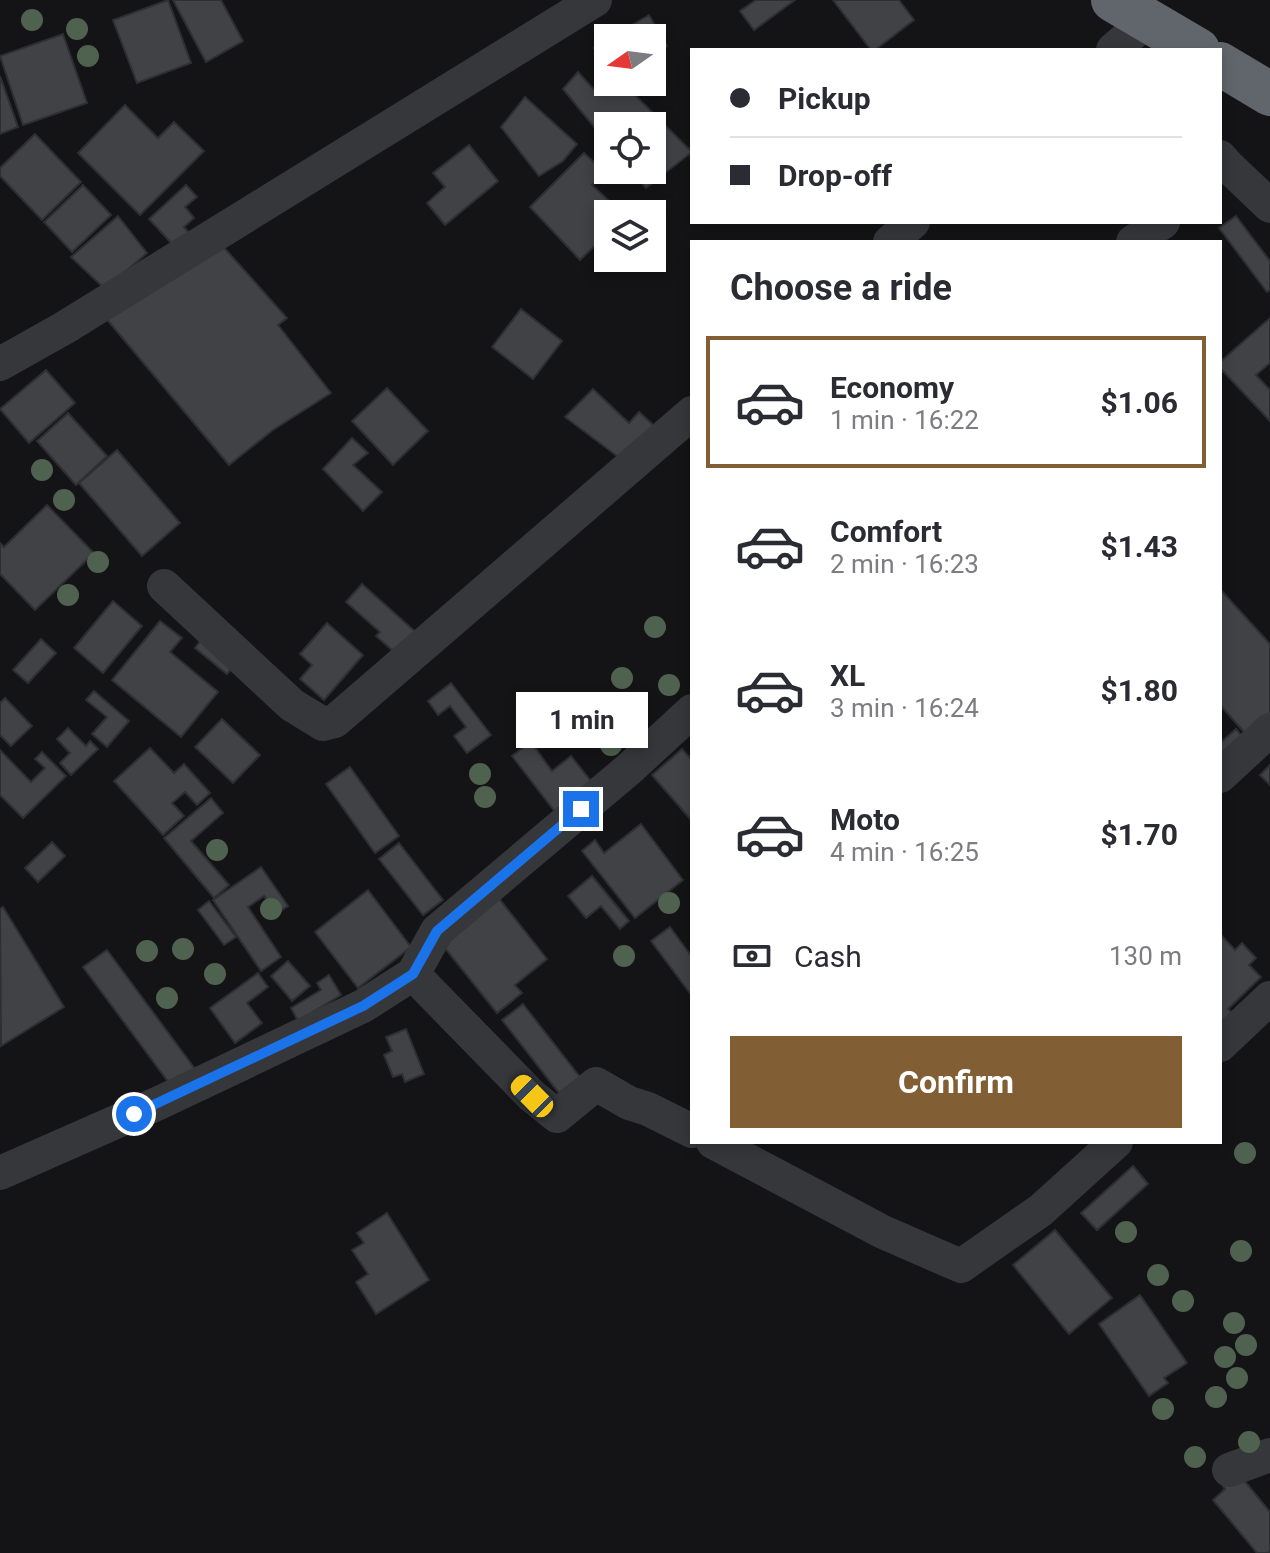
<!DOCTYPE html>
<html lang="en">
<head>
<meta charset="utf-8">
<style>
	:root { --surface:#fff; --page:#f7f7f7; --text:#2b2b33; --muted:#7c7c81; --line:#e1e1e2; --accent:#825e34 }
	body { margin:0; font-family:Roboto,sans-serif; background:var(--page); color:var(--text); height:100vh; display:flex; flex-direction:column; font-size:30px; white-space:nowrap }
	* { box-sizing:border-box; margin:0 }
	p { font-size:26px; color:var(--muted) }
	.icon { flex:none; width:44px; height:44px; fill:none; stroke:currentColor; stroke-width:2; stroke-linecap:round; stroke-linejoin:round }
	.map { position:relative; flex:1; overflow:hidden }
	.details { position:absolute; left:690px; top:240px; width:532px; height:904px; display:flex; flex-direction:column; background:var(--surface); border-radius:0px; box-shadow:0 4px 12px #0003 }
	.details>* { flex:none }
	.banner { position:absolute; left:690px; top:48px; width:532px; height:176px; border-radius:0px; box-shadow:0 4px 12px #0003; display:grid; align-content:center; height:176px; padding:0 40px; background:var(--surface) }
	.needle { width:52px; rotate:256deg }
	.tools { position:absolute; left:594px; top:24px; display:grid; gap:16px }
	.tools a { display:grid; place-items:center; width:72px; height:72px; border-radius:0px; background:var(--surface); box-shadow:0 4px 12px #0003; font-size:40px }
	.end { position:absolute; width:36px; height:36px; margin:-18px; border:10px solid #1a73e8; background:#fff; box-shadow:0 0 0 4px #fff }
	.from { border-radius:50% }
	.bubble { position:absolute; height:56px; border-radius:0px; background:var(--surface); box-shadow:0 4px 12px #0003; font-size:26px; font-weight:700; line-height:56px; text-align:center }
	.car { position:absolute; width:24px; height:48px; margin:-24px -12px; border-radius:10px; box-shadow:0 0 6px 2px #0007; background:linear-gradient(#f5c518 24%,#345 0 40%,#f5c518 0 76%,#345 0 86%,#f5c518 0) }
	.banner b { display:flex; align-items:center; gap:28px; height:76px; font-size:30px }
	.banner b+b { border-top:2px solid var(--line) }
	.banner i { width:20px; height:20px; background:var(--text) }
	ul { padding:0; list-style:none }
	li { display:flex; align-items:center; gap:24px; height:132px; margin:0 16px 12px; padding:0 24px; border:4px solid transparent; border-radius:0px }
	li div { flex:1 }
	li b { display:block; font-size:30px }
	li em { font-style:normal; font-weight:700 }
	li.on { border-color:var(--accent) }
	li>.icon { width:72px; height:72px; stroke-width:1.5 }
	h2 { padding:0 40px; font-size:36px; line-height:96px }
	.pay { display:flex; align-items:center; gap:20px; height:88px; padding:0 40px; font-size:30px }
	.pay p { margin-inline-start:auto }
	.button { display:flex; gap:16px; margin-top:auto; padding:16px 40px }
	.button a { flex:1; height:92px; border-radius:0px; background:var(--accent); color:#fff; font-size:32px; font-weight:700; line-height:92px; text-align:center }
	.map>svg:first-child { display:block }
</style>
</head>
<body>
<div class="map">
<svg width="1270" height="1553" viewBox="0 0 1270 1553">
	<rect width="100%" height="100%" fill="#141416"/>
	<g fill="#404246" stroke="#2e2f32" stroke-width="2">
		<polygon points="168,0 191,63 137,83 113,20"/>
		<polygon points="173,0 221,0 243,41 206,62"/>
		<polygon points="756,0 795,0 754,30 740,11"/>
		<polygon points="833,0 899,0 914,20 875,50 871,50"/>
		<polygon points="649,15 667,46 652,54 652,38 610,38"/>
		<polygon points="63,34 87,103 23,125 0,56"/>
		<polygon points="608,39 608,64 594,48"/>
		<polygon points="578,72 597,93 613,82 622,82 692,152 646,188 630,170 652,170 652,126 608,126 608,144 563,89"/>
		<polygon points="0,76 18,127 0,134"/>
		<polygon points="525,97 577,144 563,161 539,176 501,127"/>
		<polygon points="125,105 158,138 174,122 204,151 140,215 78,153"/>
		<polygon points="35,134 81,182 42,220 0,176 0,168"/>
		<polygon points="469,145 498,181 445,225 427,203 445,187 433,173"/>
		<polygon points="584,153 608,175 592,185 623,214 608,214 608,233 580,260 530,207"/>
		<polygon points="83,185 111,215 72,252 44,222"/>
		<polygon points="186,185 197,197 185,207 194,218 184,227 190,234 175,247 149,219"/>
		<polygon points="118,216 147,253 105,289 71,257"/>
		<polygon points="1236,216 1270,261 1270,290 1267,292 1219,228"/>
		<polygon points="219,242 287,318 278,325 331,393 273,430 229,465 99,310"/>
		<polygon points="521,309 562,341 533,379 492,347"/>
		<polygon points="1270,318 1270,363 1256,375 1270,390 1270,421 1220,368 1220,362"/>
		<polygon points="46,370 75,403 29,443 0,409"/>
		<polygon points="387,388 428,431 393,465 352,421"/>
		<polygon points="593,389 629,423 639,412 662,433 625,462 565,417"/>
		<polygon points="68,413 107,456 76,485 37,441"/>
		<polygon points="352,438 368,453 353,465 382,492 363,511 323,469"/>
		<polygon points="117,450 180,523 142,556 79,483"/>
		<polygon points="47,505 94,553 35,610 0,574 0,543 4,547"/>
		<polygon points="362,584 419,635 400,657 376,636 380,632 346,602"/>
		<polygon points="1220,589 1270,644 1270,727 1253,742 1220,705"/>
		<polygon points="113,601 142,626 103,673 74,648"/>
		<polygon points="160,621 182,638 170,652 218,692 181,737 112,680"/>
		<polygon points="327,623 363,655 324,700 300,679 312,665 300,654"/>
		<polygon points="204,636 237,662 227,674 195,648"/>
		<polygon points="41,639 56,653 28,683 13,670"/>
		<polygon points="451,683 491,735 467,753 454,736 466,727 450,706 438,715 428,701"/>
		<polygon points="94,691 129,721 107,747 92,734 107,717 86,700"/>
		<polygon points="5,698 32,726 11,746 0,735 0,703"/>
		<polygon points="222,719 260,755 233,783 195,747"/>
		<polygon points="68,728 86,746 90,741 98,749 71,775 60,763 70,753 57,739"/>
		<polygon points="1236,729 1247,742 1220,766 1220,743"/>
		<polygon points="531,742 552,771 571,756 594,785 556,813 512,756"/>
		<polygon points="150,748 174,773 184,764 210,793 197,805 185,792 172,803 184,816 163,835 114,781"/>
		<polygon points="682,749 692,760 692,821 652,775"/>
		<polygon points="0,750 31,782 45,768 35,759 42,752 66,776 23,818 0,795"/>
		<polygon points="1270,765 1270,785 1260,775"/>
		<polygon points="350,767 399,836 375,853 326,784"/>
		<polygon points="211,798 223,813 191,841 229,885 214,898 164,838"/>
		<polygon points="641,824 683,880 635,918 582,851 595,840 604,853"/>
		<polygon points="52,842 65,856 38,882 25,868"/>
		<polygon points="399,843 443,900 423,915 379,859"/>
		<polygon points="261,867 288,906 276,914 264,896 248,907 281,957 261,971 213,900"/>
		<polygon points="592,876 629,921 620,929 601,906 586,918 568,896"/>
		<polygon points="368,890 411,947 358,988 315,932"/>
		<polygon points="497,896 547,959 515,985 522,993 497,1013 440,942"/>
		<polygon points="209,901 236,937 224,945 198,910"/>
		<polygon points="3,907 64,1007 1,1046 0,909"/>
		<polygon points="670,927 692,957 692,996 651,941"/>
		<polygon points="1221,935 1235,950 1242,943 1256,958 1249,965 1261,977 1228,1009 1235,1015 1220,1029"/>
		<polygon points="107,950 198,1073 175,1091 83,967"/>
		<polygon points="288,961 310,986 292,1001 271,976"/>
		<polygon points="258,973 268,987 247,1003 262,1023 235,1043 210,1008"/>
		<polygon points="329,975 341,995 298,1021 291,1008 321,990 317,983"/>
		<polygon points="523,1004 580,1077 559,1093 502,1020"/>
		<polygon points="406,1029 424,1074 405,1082 402,1074 393,1077 384,1055 392,1051 386,1037"/>
		<polygon points="1133,1166 1148,1184 1097,1230 1081,1213"/>
		<polygon points="387,1213 429,1280 376,1314 356,1282 368,1274 352,1250 364,1243 357,1233"/>
		<polygon points="1055,1230 1112,1298 1069,1334 1013,1265"/>
		<polygon points="1140,1295 1187,1363 1164,1378 1168,1383 1149,1396 1099,1324"/>
		<polygon points="1235,1469 1270,1512 1270,1551 1268,1553 1257,1553 1213,1500 1225,1489 1220,1482"/>
	</g>
	<g fill="none" stroke-linecap="round" stroke-linejoin="round">
		<g stroke="#35373b" stroke-width="34">
			<polyline points="1113,50 1148,20"/>
			<polyline points="1220,157 1228,166 1270,206"/>
			<polyline points="890,242 913,222"/>
			<polyline points="1133,242 1163,222"/>
			<polyline points="0,364 64,328 595,0"/>
			<polyline points="164,586 292,705 323,724 335,721 692,413"/>
			<polyline points="1220,776 1270,730"/>
			<polyline points="413,974 532,1096 557,1116 596,1084 629,1103 648,1109 692,1131"/>
			<polyline points="1220,1045 1270,998"/>
			<polyline points="713,1142 883,1232 961,1266 1041,1210 1116,1142"/>
			<polyline points="0,1173 161,1102 363,1006 413,974 437,931 629,769 692,711"/>
			<polyline points="1229,1470 1270,1455"/>
		</g>
		<g stroke="#61656c" stroke-width="44">
			<polyline points="1113,0 1198,50"/>
			<polyline points="1220,64 1270,94"/>
		</g>
	</g>
	<g fill="#4f614f">
		<circle cx="32" cy="20" r="11"/>
		<circle cx="77" cy="29" r="11"/>
		<circle cx="88" cy="56" r="11"/>
		<circle cx="42" cy="470" r="11"/>
		<circle cx="64" cy="500" r="11"/>
		<circle cx="98" cy="562" r="11"/>
		<circle cx="68" cy="595" r="11"/>
		<circle cx="655" cy="627" r="11"/>
		<circle cx="622" cy="678" r="11"/>
		<circle cx="669" cy="685" r="11"/>
		<circle cx="563" cy="706" r="11"/>
		<circle cx="615" cy="718" r="11"/>
		<circle cx="611" cy="745" r="11"/>
		<circle cx="480" cy="774" r="11"/>
		<circle cx="485" cy="797" r="11"/>
		<circle cx="217" cy="850" r="11"/>
		<circle cx="669" cy="903" r="11"/>
		<circle cx="271" cy="909" r="11"/>
		<circle cx="183" cy="949" r="11"/>
		<circle cx="147" cy="951" r="11"/>
		<circle cx="624" cy="956" r="11"/>
		<circle cx="215" cy="974" r="11"/>
		<circle cx="167" cy="998" r="11"/>
		<circle cx="1245" cy="1153" r="11"/>
		<circle cx="1126" cy="1232" r="11"/>
		<circle cx="1241" cy="1251" r="11"/>
		<circle cx="1158" cy="1275" r="11"/>
		<circle cx="1183" cy="1301" r="11"/>
		<circle cx="1234" cy="1323" r="11"/>
		<circle cx="1246" cy="1345" r="11"/>
		<circle cx="1225" cy="1357" r="11"/>
		<circle cx="1237" cy="1378" r="11"/>
		<circle cx="1216" cy="1397" r="11"/>
		<circle cx="1163" cy="1409" r="11"/>
		<circle cx="1249" cy="1442" r="11"/>
		<circle cx="1195" cy="1457" r="11"/>
	</g>
	<g fill="none" stroke-linecap="round" stroke-linejoin="round">
		<polyline stroke="#1a73e8" stroke-width="10" points="134,1114 363,1006 413,974 437,931 581,809"/>
	</g>
</svg>
<div class="tools">
<a><svg class="needle" viewBox="-14 -14 28 28"><path d="M0-13l5 13h-10z" fill="#e53935"/><path d="M0 13l5-13h-10z" fill="#7c7c81"/></svg></a>
<a><svg class="icon" aria-label="locate" viewBox="0 0 24 24"><circle cx="12" cy="12" r="6"/><path d="M12 2v4M12 18v4M2 12h4M18 12h4"/></svg></a>
<a><svg class="icon" aria-label="layers" viewBox="0 0 24 24"><path d="M12 4l9 5-9 5-9-5zM3 14l9 5 9-5"/></svg></a>
</div>
<i class="end from" style="left:134px;top:1114px"></i>
<i class="end" style="left:581px;top:809px"></i>
<div class="bubble" style="left:516px;top:692px;width:132px">1 min</div>
<i class="car" style="left:532px;top:1096px;rotate:315deg"></i>
<div class="banner">
<b><i class="from"></i>Pickup</b>
<b><i></i>Drop-off</b>
</div>
<section class="details">
<h2>Choose a ride</h2>
<ul>
<li class="on"><svg class="icon" aria-label="car" viewBox="0 0 24 24"><path d="M5 17H2v-5l4-1 3-4h7l3 4 3 1v5h-3M9 17h6M6 11h13"/><circle cx="7" cy="17" r="2"/><circle cx="17" cy="17" r="2"/></svg><div><b>Economy</b><p>1 min · 16:22</p></div><em>$1.06</em></li>
<li><svg class="icon" aria-label="car" viewBox="0 0 24 24"><path d="M5 17H2v-5l4-1 3-4h7l3 4 3 1v5h-3M9 17h6M6 11h13"/><circle cx="7" cy="17" r="2"/><circle cx="17" cy="17" r="2"/></svg><div><b>Comfort</b><p>2 min · 16:23</p></div><em>$1.43</em></li>
<li><svg class="icon" aria-label="car" viewBox="0 0 24 24"><path d="M5 17H2v-5l4-1 3-4h7l3 4 3 1v5h-3M9 17h6M6 11h13"/><circle cx="7" cy="17" r="2"/><circle cx="17" cy="17" r="2"/></svg><div><b>XL</b><p>3 min · 16:24</p></div><em>$1.80</em></li>
<li><svg class="icon" aria-label="car" viewBox="0 0 24 24"><path d="M5 17H2v-5l4-1 3-4h7l3 4 3 1v5h-3M9 17h6M6 11h13"/><circle cx="7" cy="17" r="2"/><circle cx="17" cy="17" r="2"/></svg><div><b>Moto</b><p>4 min · 16:25</p></div><em>$1.70</em></li>
</ul>
<div class="pay"><svg class="icon" aria-label="cash" viewBox="0 0 24 24"><path d="M3 7h18v10H3z"/><circle cx="12" cy="12" r="2"/></svg>Cash<p>130 m</p></div>
<div class="button"><a>Confirm</a></div>
</section>
</div>
</body>
</html>
